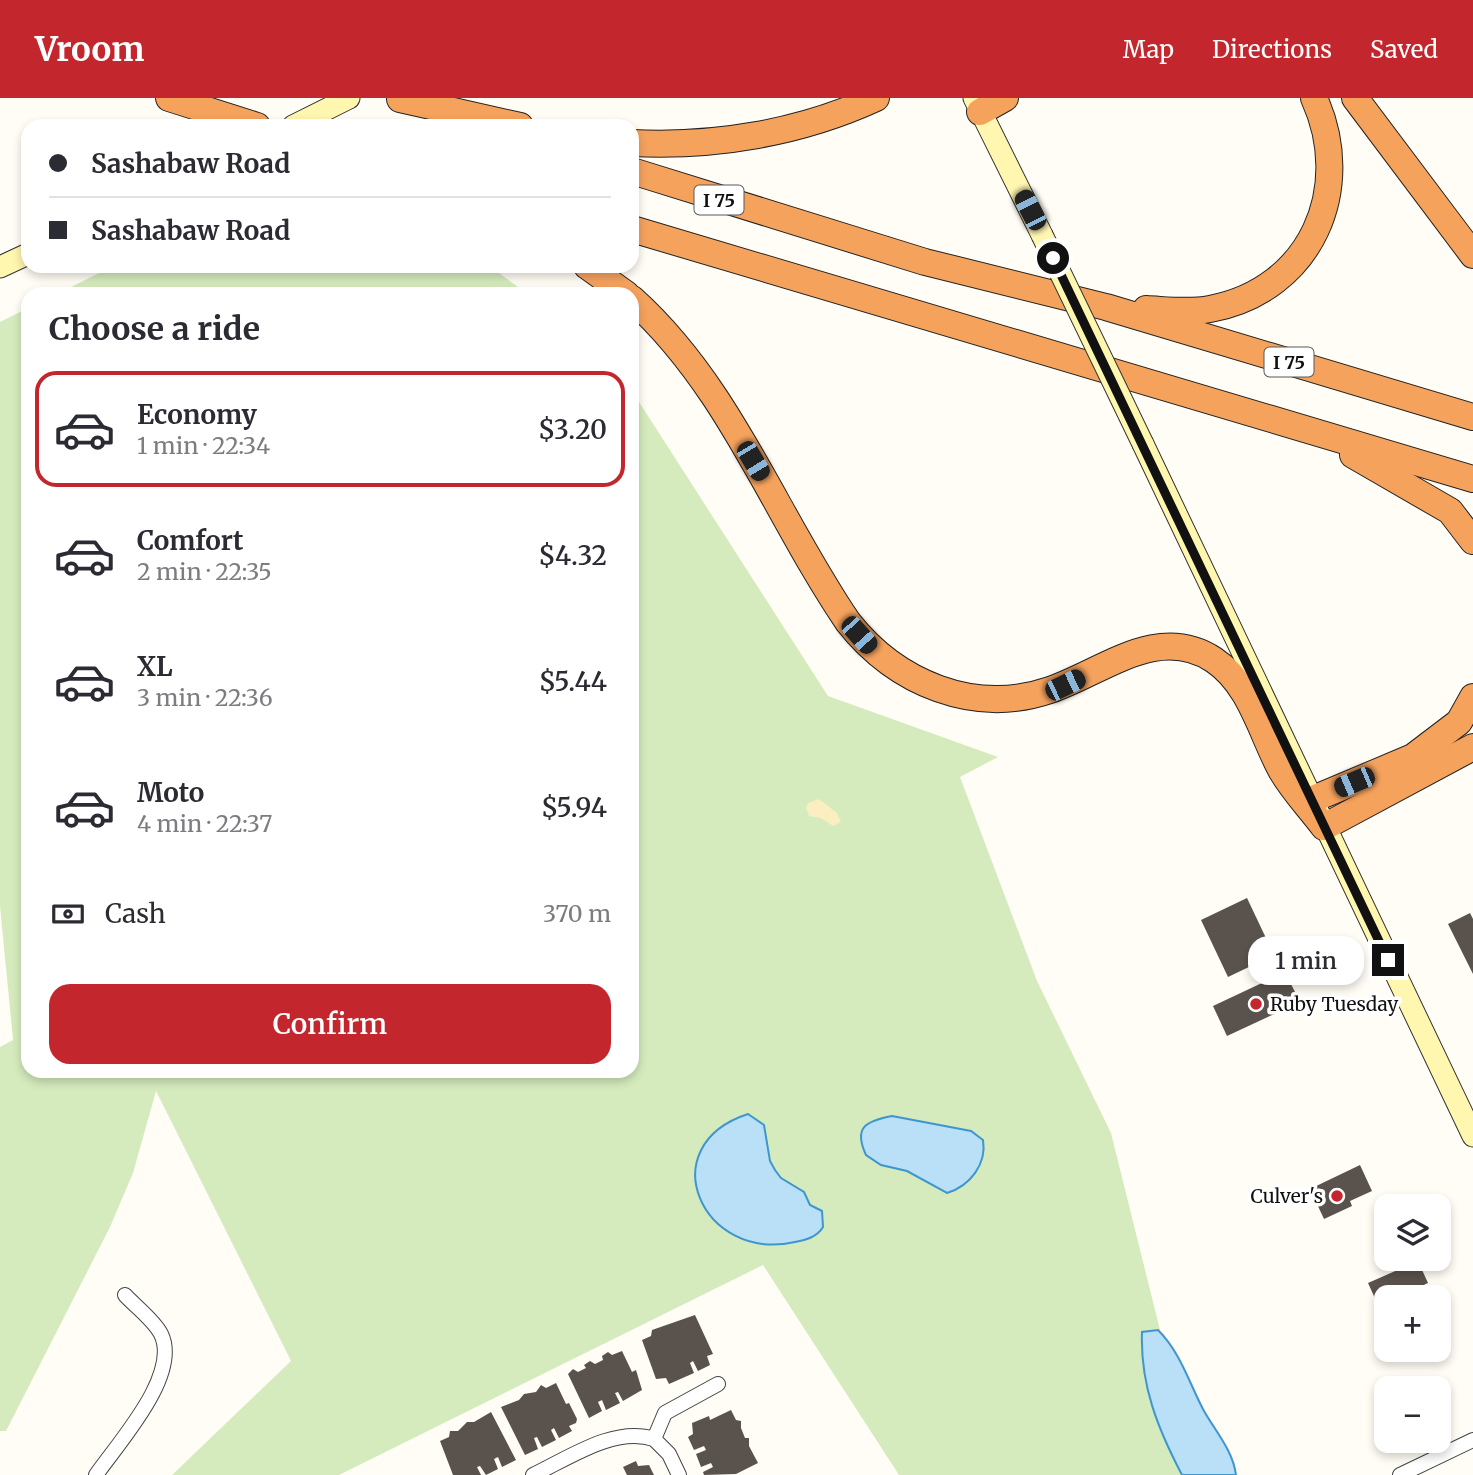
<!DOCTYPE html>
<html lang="en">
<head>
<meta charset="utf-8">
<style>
	:root { --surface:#fff; --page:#f7f7f7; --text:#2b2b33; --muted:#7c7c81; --line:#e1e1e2; --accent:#c4262e }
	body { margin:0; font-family:Merriweather,serif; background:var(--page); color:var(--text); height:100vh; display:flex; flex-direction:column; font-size:26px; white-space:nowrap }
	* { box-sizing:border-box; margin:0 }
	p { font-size:23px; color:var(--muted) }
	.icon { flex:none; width:38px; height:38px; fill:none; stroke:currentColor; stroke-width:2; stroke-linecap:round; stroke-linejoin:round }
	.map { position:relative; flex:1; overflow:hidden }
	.drawer { position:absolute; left:21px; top:189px; width:618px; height:791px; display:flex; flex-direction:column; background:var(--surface); border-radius:21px; box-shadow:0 4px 10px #0003 }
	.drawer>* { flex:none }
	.hud { position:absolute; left:21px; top:21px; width:618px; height:154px; border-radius:21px; box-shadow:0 4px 10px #0003; display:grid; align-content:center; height:154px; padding:0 28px; background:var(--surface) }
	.fabs { position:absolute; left:1374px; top:1096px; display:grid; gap:14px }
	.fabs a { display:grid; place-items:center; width:77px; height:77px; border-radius:14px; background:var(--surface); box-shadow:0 4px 10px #0003; font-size:35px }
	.end { position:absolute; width:32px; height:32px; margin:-16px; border:9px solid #111; background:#fff; box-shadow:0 0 0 4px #fff }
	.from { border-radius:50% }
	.bubble { position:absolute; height:49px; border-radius:21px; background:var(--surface); box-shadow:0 4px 10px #0003; font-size:23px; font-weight:600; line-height:49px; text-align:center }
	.car { position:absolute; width:21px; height:42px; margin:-21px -10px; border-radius:9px; box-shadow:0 0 5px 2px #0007; background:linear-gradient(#222 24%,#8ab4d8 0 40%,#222 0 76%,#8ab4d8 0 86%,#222 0) }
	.hud b { display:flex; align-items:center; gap:24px; height:66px; font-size:26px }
	.hud b+b { border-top:2px solid var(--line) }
	.hud i { width:18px; height:18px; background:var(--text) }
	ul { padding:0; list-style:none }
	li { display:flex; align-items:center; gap:21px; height:116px; margin:0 14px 10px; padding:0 14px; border:4px solid transparent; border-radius:21px }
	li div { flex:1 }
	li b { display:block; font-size:26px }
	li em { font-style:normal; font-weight:600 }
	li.current { border-color:var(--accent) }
	li>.icon { width:63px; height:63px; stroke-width:1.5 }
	h2 { padding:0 28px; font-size:32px; line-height:84px }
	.pay { display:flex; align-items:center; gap:18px; height:77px; padding:0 28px; font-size:26px }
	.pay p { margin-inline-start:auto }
	.action { display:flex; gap:14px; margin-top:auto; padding:14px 28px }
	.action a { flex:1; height:80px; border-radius:21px; background:var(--accent); color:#fff; font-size:28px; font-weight:600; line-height:80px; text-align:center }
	header { display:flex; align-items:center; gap:42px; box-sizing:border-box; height:98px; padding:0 35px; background:var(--accent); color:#fff }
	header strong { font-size:33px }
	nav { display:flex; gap:38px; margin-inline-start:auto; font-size:24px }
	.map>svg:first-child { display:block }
</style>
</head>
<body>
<header>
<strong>Vroom</strong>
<nav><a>Map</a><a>Directions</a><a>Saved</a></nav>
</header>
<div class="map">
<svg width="1473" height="1377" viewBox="0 0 1473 1377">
	<rect width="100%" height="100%" fill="#fffdf5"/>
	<g fill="#d5ebbd">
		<polygon points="113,168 489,168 528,196 57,196"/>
		<polygon points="28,210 28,973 632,973 632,293 828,598 998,659 960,679 1037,883 1111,1035 1196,1377 899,1377 763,1167 339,1377 172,1377 291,1263 156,993 133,1075 110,1129 6,1333 0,1333 0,949 13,942 0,808 0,224"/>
	</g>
	<polygon fill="#fbeec1" points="819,701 837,715 841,724 833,728 821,720 809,718 806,710 808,705"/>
	<g fill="#b9e0f7" stroke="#3f96cf" stroke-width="2">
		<path d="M748,1016L764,1027L770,1063L775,1072L781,1080L804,1094L810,1107L822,1113L823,1129C817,1139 806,1142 795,1144C702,1165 650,1048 748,1016Z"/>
		<path d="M892,1018L971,1033L983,1042C987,1066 970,1088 947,1095L907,1073L881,1067L866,1057C853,1029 866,1023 892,1018Z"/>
		<path d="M1158,1232C1181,1255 1189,1285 1204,1313C1216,1334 1233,1353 1236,1377H1182C1158,1331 1140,1287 1142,1234Z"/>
	</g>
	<g fill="#5a524d">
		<polygon points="1247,800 1274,857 1228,879 1201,822"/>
		<polygon points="1470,815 1473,821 1473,876 1448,826"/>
		<polygon points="1285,874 1300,904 1227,938 1213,908"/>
		<polygon points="1360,1067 1372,1093 1350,1103 1352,1108 1324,1121 1310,1091"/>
		<polygon points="1418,1163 1428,1185 1397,1199 1386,1199 1386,1204 1378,1207 1368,1185"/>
		<polygon points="695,1217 713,1256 707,1258 710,1267 698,1273 693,1263 690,1265 694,1275 669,1286 666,1280 656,1281 642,1242 651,1238 652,1232"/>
		<polygon points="622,1253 632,1274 636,1272 642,1292 623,1303 618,1294 615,1295 620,1305 606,1312 602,1302 598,1304 602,1313 589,1320 568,1276 573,1271 578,1274 586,1270 584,1267 590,1263 595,1266 603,1262 602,1258 608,1254 612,1257"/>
		<polygon points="556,1285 566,1306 569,1305 577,1321 576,1325 569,1328 572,1333 559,1340 554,1330 551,1332 556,1342 542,1349 537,1339 534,1340 538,1351 525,1357 501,1309 519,1302 524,1296 536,1294 541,1287 546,1290"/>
		<polygon points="731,1312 736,1322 741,1323 741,1330 745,1340 749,1340 749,1348 758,1365 736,1376 704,1377 703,1374 713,1369 711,1365 701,1369 696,1356 706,1352 704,1348 694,1352 688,1339 693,1336 692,1325 709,1318 710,1322"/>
		<polygon points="491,1314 516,1362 502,1369 498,1359 494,1361 498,1371 486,1377 480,1368 477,1369 481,1377 453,1377 440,1343 449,1339 450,1333 458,1333 467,1324 474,1324"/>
		<polygon points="636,1363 638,1368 649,1367 654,1377 627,1377 623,1369"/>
	</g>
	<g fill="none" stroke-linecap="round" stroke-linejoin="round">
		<defs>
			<g id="street">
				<polyline points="654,1341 669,1356 679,1377"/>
				<path d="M96,1377C118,1345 181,1277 161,1236C154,1222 135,1208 125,1197"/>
				<path d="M533,1377C569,1360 614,1328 654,1341L665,1315L718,1286"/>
				<polyline points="1400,1377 1473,1342"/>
			</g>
			<g id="secondary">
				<polyline points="974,0 1042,137"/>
				<polyline points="293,28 349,0"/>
				<polyline points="0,169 28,156"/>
				<polyline points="1143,346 1473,1038"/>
			</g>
			<g id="highway">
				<polyline points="169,0 257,28"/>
				<polyline points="1355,0 1473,157"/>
				<polyline points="400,1 520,28"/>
				<polyline points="980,14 1005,0"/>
				<path d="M632,45C715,49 800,35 876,0"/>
				<polyline points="632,73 925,164 1106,209 1473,319"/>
				<polyline points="632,131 1473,381"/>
				<polyline points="587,168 626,196"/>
				<path d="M632,201C730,289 775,417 848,524C896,585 974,618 1050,592C1103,574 1158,525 1214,562C1250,586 1261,634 1280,670C1291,691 1310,710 1324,729L1473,649"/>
				<path d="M1146,211C1167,212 1189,215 1210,211C1312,192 1355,90 1314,0"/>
				<polyline points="1353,357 1450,413 1473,443"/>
				<polyline points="1311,702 1413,659 1459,624 1473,599"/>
			</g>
		</defs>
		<use href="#street" stroke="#444" stroke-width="16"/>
		<use href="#secondary" stroke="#333" stroke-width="23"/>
		<use href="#highway" stroke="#222" stroke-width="28"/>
		<use href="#street" stroke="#fff" stroke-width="14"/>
		<use href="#secondary" stroke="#fff6b0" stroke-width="21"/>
		<use href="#highway" stroke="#f5a25d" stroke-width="26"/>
		<defs>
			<polyline id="secondary-bridge" points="1042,137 1143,346"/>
		</defs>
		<use href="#secondary-bridge" stroke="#333" stroke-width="23" stroke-linecap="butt"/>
		<use href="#secondary-bridge" stroke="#fff6b0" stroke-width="21"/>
	</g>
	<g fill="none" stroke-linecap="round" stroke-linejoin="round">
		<polyline stroke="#111" stroke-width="9" points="1053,160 1388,862"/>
	</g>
	<g fill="#c4262e" stroke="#fff" stroke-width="2.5">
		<circle cx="1256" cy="906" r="7"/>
		<circle cx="1337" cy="1098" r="7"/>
	</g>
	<g text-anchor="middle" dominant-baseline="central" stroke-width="7" stroke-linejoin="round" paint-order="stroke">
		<g fill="#fff" stroke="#585858" stroke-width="2">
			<rect x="694.5" y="87.5" width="49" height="29" rx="5"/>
			<rect x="1264.5" y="249.5" width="49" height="29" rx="5"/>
		</g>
		<g font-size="18" font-weight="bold" fill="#111">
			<text x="719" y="102">I 75</text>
			<text x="1289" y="264">I 75</text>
		</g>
		<g font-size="19" fill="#111" stroke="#fff" text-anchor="start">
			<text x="1270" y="906">Ruby Tuesday</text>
			<text x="1323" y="1098" text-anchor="end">Culver's</text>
		</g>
	</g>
</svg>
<div class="fabs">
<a><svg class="icon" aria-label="layers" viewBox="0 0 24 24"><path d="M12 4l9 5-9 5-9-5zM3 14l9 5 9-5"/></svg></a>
<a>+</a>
<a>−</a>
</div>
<i class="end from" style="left:1053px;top:160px"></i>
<i class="end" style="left:1388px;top:862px"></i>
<div class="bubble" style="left:1248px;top:838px;width:116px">1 min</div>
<i class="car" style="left:1030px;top:112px;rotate:333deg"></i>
<i class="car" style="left:753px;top:363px;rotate:149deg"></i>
<i class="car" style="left:859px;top:537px;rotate:138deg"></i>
<i class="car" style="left:1065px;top:587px;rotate:64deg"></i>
<i class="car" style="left:1354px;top:684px;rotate:247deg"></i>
<div class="hud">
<b><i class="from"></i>Sashabaw Road</b>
<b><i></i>Sashabaw Road</b>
</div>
<section class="drawer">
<h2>Choose a ride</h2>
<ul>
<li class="current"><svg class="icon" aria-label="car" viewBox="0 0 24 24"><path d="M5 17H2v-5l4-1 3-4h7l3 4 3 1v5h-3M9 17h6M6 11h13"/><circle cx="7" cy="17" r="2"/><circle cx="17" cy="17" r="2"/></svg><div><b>Economy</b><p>1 min · 22:34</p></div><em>$3.20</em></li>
<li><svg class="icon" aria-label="car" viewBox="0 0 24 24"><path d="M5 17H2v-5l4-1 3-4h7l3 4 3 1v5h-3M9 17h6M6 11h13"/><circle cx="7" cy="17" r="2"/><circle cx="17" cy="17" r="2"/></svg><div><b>Comfort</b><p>2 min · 22:35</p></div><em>$4.32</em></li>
<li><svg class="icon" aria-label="car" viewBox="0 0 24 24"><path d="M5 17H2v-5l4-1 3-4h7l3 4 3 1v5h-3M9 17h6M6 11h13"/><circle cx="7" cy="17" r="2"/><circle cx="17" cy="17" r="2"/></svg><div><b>XL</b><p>3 min · 22:36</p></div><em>$5.44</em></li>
<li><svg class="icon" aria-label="car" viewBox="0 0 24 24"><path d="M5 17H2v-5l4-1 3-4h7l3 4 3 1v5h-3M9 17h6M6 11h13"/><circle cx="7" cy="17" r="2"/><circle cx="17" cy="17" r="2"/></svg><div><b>Moto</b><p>4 min · 22:37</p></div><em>$5.94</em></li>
</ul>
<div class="pay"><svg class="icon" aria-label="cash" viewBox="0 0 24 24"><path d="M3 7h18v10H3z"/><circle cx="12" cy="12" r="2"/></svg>Cash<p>370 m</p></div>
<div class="action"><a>Confirm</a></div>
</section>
</div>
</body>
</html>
